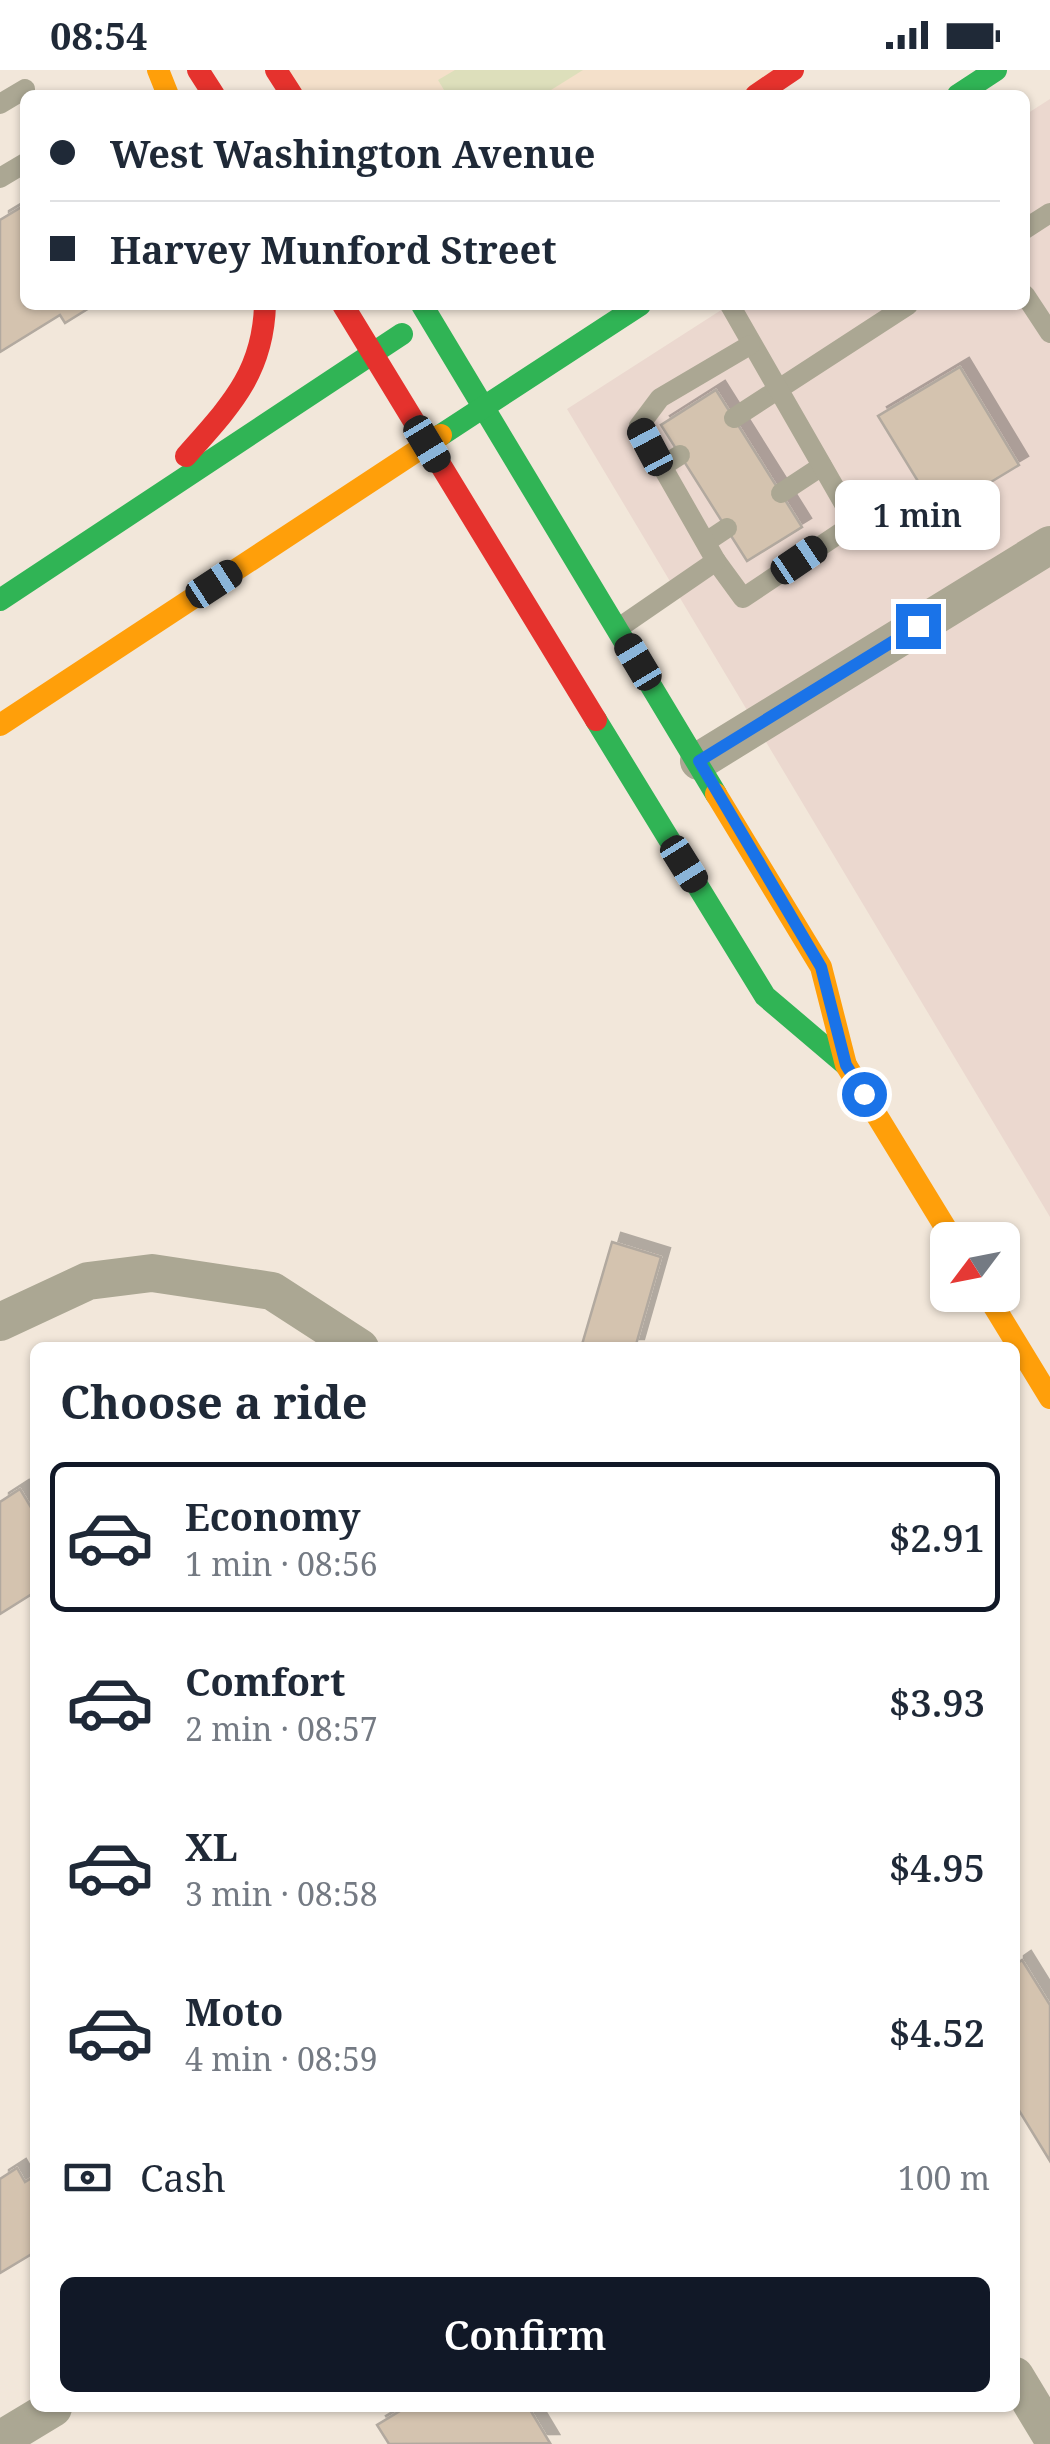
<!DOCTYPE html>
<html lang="en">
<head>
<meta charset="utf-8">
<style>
	:root { --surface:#fff; --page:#f6f6f7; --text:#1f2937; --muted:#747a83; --line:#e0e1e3; --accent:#111827 }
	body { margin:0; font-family:"Noto Serif",serif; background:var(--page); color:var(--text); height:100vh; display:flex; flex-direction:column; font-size:38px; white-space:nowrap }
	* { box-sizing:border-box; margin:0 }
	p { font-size:32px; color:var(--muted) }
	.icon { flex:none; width:55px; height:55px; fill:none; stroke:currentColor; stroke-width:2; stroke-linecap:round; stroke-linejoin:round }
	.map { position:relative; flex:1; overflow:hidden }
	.details { position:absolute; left:30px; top:1272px; width:990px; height:1070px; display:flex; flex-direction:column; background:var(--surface); border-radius:15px; box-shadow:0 2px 8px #0004 }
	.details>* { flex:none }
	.hud { position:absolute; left:20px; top:20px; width:1010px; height:220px; border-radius:15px; box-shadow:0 2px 8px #0004; display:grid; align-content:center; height:220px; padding:0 30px; background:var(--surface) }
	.needle { width:65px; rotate:238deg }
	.controls { position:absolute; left:930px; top:1152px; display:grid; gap:20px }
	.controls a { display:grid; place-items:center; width:90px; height:90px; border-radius:15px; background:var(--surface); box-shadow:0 2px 8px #0004; font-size:50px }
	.end { position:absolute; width:45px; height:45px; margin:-22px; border:12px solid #1a73e8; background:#fff; box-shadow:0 0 0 5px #fff }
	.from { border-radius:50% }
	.bubble { position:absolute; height:70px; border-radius:15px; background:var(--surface); box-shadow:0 2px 8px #0004; font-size:32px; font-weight:600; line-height:70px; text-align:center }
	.car { position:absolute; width:30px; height:60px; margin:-30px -15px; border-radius:12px; box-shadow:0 0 8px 2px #0007; background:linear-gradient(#222 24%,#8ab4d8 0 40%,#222 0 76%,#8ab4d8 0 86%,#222 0) }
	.hud b { display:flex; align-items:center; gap:35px; height:95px; font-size:38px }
	.hud b+b { border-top:2px solid var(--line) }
	.hud i { width:25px; height:25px; background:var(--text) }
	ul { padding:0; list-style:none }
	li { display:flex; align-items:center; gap:30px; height:150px; margin:0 20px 15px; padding:0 10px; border:5px solid transparent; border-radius:15px }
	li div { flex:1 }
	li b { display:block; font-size:38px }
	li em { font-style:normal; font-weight:600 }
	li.on { border-color:var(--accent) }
	li>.icon { width:90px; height:90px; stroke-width:1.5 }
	h2 { padding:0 30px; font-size:45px; line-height:120px }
	.pay { display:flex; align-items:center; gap:25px; height:110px; padding:0 30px; font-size:38px }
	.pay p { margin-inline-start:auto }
	.button { display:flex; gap:20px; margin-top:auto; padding:20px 30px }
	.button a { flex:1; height:115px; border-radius:15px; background:var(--accent); color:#fff; font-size:40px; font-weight:600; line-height:115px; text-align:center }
	.status { display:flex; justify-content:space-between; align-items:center; height:70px; padding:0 50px; background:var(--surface); direction:ltr }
	.status svg { height:28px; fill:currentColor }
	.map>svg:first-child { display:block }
</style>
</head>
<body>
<div class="status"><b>08:54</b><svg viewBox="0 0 49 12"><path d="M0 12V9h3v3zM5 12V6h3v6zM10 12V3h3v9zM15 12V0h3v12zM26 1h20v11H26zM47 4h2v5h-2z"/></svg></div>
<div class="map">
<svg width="1050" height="2374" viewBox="0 0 1050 2374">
	<defs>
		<filter id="shadow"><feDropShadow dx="9" dy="-9" stdDeviation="0" flood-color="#0004"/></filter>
	</defs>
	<rect width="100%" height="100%" fill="#f2e7da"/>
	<polygon fill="#f4e0ca" points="276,0 793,0 756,25 292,25"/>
	<polygon fill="#ebd8cf" points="1050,29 1050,1147 567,339 729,235 1025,235 1025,45"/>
	<polygon fill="#dddfbb" points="455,0 583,0 543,25 447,25 438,10"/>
	<g fill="#d4c3af" stroke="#b2a99f" stroke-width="2.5" filter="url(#shadow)">
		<polygon points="25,135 25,235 94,235 65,253 60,245 0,282 0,150"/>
		<polygon points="960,297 1019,395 938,444 878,346"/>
		<polygon points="716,320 802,457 747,491 661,355"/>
		<polygon points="612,1172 661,1187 635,1278 581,1278"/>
		<polygon points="20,1419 35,1444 35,1522 0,1544 0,1432"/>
		<polygon points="1022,1890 1050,1935 1050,2091 1015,2034 1015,1895"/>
		<polygon points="17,2098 25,2112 35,2106 35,2182 0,2203 0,2109"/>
		<polygon points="405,2338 529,2338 550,2373 389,2374 377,2355"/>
	</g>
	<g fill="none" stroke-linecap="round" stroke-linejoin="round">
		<g stroke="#aba793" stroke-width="20">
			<polyline points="0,34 25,19"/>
			<polyline points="0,108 25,93"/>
			<polyline points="1025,159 1050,143"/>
			<polyline points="1025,225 1050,263"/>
			<polyline points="734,348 908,235"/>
			<polyline points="661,397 680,385"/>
			<polyline points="781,423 822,396"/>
			<polyline points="706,472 727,458"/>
			<polyline points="716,491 743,528 855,453 730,235"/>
			<polyline points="620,557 716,491 639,356 660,328 750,275"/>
		</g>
		<g stroke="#aba793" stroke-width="38">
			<polyline points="699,691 1050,475"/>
			<polyline points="0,1252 88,1211 152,1203 272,1221 360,1278"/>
			<polyline points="1015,2306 1050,2364"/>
			<polyline points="0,2370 53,2338"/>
		</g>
		<g stroke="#30b455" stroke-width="22">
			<polyline points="958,25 996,0"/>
			<polyline points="422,235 716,724"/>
			<polyline points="441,365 640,235"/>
			<polyline points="0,530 402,264"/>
			<polyline points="596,650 765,926 846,995"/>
		</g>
		<g stroke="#ff9f0a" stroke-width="22">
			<polyline points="158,0 168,25"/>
			<polyline points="0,655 441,365"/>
			<polyline points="716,724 821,897 846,995 953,1170"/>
			<polyline points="987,1225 1050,1328"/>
		</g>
		<g stroke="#e5322d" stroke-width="22">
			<polyline points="198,0 214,25"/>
			<polyline points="276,0 292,25"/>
			<polyline points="756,25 793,0"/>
			<polyline points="343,235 596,650"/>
			<path d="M186,386C229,337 263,304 265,235"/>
		</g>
	</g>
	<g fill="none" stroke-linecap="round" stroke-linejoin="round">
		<polyline stroke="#1a73e8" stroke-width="12" points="864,1024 846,995 821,897 699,691 918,556"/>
	</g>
</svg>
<div class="controls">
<a><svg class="needle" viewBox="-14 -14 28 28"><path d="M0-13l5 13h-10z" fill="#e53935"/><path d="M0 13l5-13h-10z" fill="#747a83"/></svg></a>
</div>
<i class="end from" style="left:864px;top:1024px"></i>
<i class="end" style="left:918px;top:556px"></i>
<div class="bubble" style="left:835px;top:410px;width:165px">1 min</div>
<i class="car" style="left:427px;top:374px;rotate:149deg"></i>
<i class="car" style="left:650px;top:377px;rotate:332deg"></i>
<i class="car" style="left:799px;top:490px;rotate:56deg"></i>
<i class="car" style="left:214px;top:514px;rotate:57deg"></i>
<i class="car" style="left:638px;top:592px;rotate:329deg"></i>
<i class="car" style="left:684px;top:794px;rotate:148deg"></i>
<div class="hud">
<b><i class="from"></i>West Washington Avenue</b>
<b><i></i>Harvey Munford Street</b>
</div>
<section class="details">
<h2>Choose a ride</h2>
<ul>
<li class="on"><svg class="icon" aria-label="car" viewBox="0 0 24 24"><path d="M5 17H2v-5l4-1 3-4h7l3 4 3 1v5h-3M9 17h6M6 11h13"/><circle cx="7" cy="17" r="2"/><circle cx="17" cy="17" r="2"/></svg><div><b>Economy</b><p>1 min · 08:56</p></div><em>$2.91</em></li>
<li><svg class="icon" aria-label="car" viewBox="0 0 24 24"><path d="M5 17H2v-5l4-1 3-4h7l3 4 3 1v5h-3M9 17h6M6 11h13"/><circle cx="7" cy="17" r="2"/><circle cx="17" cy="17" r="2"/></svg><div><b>Comfort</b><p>2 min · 08:57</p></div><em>$3.93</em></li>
<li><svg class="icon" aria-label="car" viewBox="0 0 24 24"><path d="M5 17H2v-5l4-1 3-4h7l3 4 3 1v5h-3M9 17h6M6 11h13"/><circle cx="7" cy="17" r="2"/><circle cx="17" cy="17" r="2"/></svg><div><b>XL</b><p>3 min · 08:58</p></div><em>$4.95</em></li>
<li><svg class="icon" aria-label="car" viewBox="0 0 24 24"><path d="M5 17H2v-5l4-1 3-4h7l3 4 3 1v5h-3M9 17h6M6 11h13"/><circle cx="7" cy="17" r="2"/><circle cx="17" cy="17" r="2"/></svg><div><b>Moto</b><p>4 min · 08:59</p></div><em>$4.52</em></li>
</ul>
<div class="pay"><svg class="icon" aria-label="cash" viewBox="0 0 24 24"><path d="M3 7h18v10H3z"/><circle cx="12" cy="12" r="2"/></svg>Cash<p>100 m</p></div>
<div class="button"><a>Confirm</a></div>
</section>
</div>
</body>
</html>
